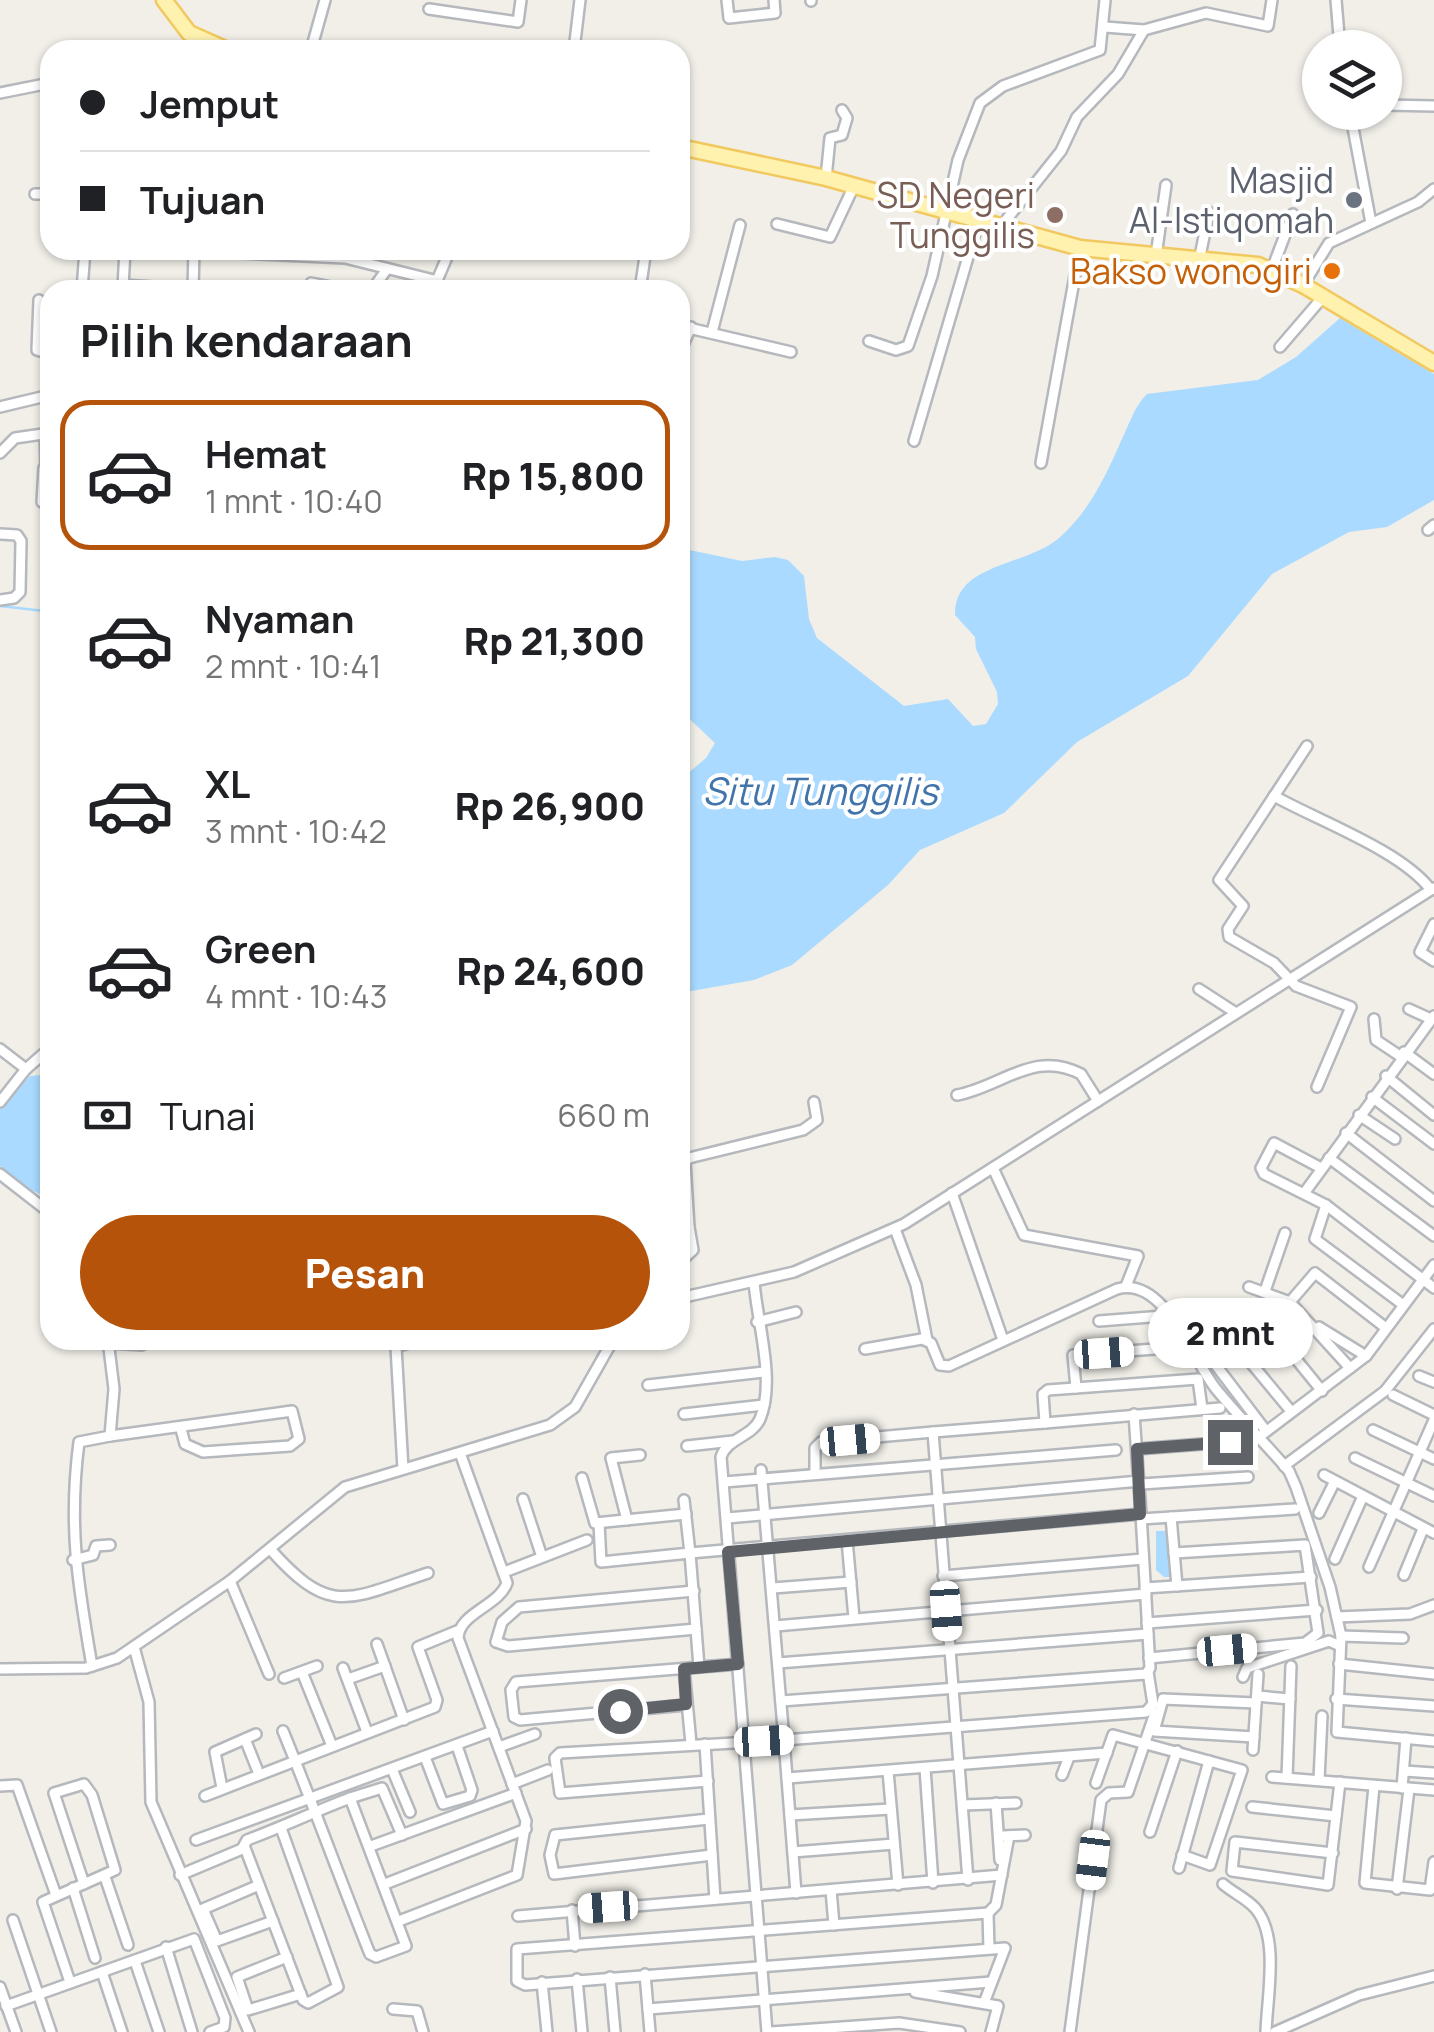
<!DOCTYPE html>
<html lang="id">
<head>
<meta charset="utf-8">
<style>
	:root { --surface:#fff; --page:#f2f2f2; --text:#202124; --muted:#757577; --line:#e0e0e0; --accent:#b45309 }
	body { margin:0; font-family:Manrope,sans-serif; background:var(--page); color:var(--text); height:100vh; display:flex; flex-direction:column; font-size:38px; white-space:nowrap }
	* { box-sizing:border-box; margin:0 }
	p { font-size:32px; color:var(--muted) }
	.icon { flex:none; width:55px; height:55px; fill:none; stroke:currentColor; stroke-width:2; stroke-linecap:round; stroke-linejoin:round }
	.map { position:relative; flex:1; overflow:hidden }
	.panel { position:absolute; left:40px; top:280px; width:650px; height:1070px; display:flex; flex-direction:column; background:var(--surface); border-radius:30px; box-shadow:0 2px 8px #0004 }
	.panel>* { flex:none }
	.hud { position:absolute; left:40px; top:40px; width:650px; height:220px; border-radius:30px; box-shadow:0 2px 8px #0004; display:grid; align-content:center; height:220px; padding:0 40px; background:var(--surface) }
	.tools { position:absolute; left:1302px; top:30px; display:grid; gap:20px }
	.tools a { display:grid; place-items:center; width:100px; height:100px; border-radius:50%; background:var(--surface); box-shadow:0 2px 8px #0004; font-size:50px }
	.end { position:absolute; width:45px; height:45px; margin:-22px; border:12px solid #5f6368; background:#fff; box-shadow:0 0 0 5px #fff }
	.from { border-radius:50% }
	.bubble { position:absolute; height:70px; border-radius:35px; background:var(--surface); box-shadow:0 2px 8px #0004; font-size:32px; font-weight:800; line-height:70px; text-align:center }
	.car { position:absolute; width:30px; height:60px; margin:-30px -15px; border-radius:12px; box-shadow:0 0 8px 2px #0007; background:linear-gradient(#fff 24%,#345 0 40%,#fff 0 76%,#345 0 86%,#fff 0) }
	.hud b { display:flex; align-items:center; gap:35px; height:95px; font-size:38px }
	.hud b+b { border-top:2px solid var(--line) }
	.hud i { width:25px; height:25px; background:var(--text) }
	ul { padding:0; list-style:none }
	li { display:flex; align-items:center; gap:30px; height:150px; margin:0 20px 15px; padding:0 20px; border:5px solid transparent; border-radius:30px }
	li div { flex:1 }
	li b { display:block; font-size:38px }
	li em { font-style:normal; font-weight:800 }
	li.on { border-color:var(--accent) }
	li>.icon { width:90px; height:90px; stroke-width:1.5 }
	h2 { padding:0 40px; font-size:45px; line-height:120px }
	.pay { display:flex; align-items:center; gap:25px; height:110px; padding:0 40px; font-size:38px }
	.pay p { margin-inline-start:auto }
	.primary-button { display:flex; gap:20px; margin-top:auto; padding:20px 40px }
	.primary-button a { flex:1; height:115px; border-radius:60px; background:var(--accent); color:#fff; font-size:40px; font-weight:800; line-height:115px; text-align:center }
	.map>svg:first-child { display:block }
</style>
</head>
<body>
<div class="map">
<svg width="1434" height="2032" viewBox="0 0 1434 2032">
	<rect width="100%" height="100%" fill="#f1efe8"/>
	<g fill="#aadaff">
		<path d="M1340,318L1434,374V500L1387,527L1349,532L1272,574L1188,676L1077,742L1004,813L920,850L888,885L792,965L754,980L680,993V780L706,758L715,743L680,710V548L742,561L775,557L788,560L804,576L809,619L817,638L904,706L948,699L973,726L986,724L998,704L997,692L976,649L975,637L955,615C954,563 1025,567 1059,538C1088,513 1106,476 1121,441C1129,425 1134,407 1147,394L1258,380L1296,357Z"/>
		<polygon points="50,1074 50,1199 25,1187 0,1166 0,1107 30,1076"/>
		<polygon points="1156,1531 1166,1531 1172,1577 1164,1577 1156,1570"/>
	</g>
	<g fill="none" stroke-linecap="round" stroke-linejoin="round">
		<polyline stroke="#aadaff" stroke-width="2.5" points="0,606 44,611 50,617"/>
		<defs>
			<g id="street">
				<polyline points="727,0 729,18 775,13 774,0"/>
				<polyline points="811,0 811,1"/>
				<polyline points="1336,0 1340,48"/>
				<polyline points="429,9 518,22 521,0"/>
				<polyline points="1105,27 1144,30 1206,13 1268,26 1272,0"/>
				<polyline points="311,50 325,0"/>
				<polyline points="574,50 580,0"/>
				<polyline points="0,93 50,83"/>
				<polyline points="1385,105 1434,106"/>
				<polyline points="1350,112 1371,223"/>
				<polyline points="826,178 830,138 842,135 847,118 842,110"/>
				<polyline points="35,194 50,194"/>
				<polyline points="777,224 830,237 853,188"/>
				<polyline points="999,229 1061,151 1077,117 1118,74 1144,30"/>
				<polyline points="178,250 345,258 438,281"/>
				<polyline points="1156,256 1166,185"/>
				<polyline points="1199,261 1209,212"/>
				<polyline points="1272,269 1293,214"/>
				<polyline points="311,283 347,290"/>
				<polyline points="123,285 200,290"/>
				<polyline points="1303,285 1329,243 1418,202 1434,189"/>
				<polyline points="123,287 125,250"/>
				<polyline points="82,290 85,250"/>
				<polyline points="193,290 194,250"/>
				<polyline points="372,290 387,269"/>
				<polyline points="433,290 450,250"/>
				<polyline points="640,290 646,250"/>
				<polyline points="39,300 37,350 50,354"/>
				<polyline points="680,326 791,352"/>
				<polyline points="712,332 740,225"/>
				<polyline points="869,341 896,350 908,346 932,276 958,160 980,103 1003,86 1100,50 1105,0"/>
				<polyline points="1280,347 1323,297"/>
				<polyline points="680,352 691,327"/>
				<polyline points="0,407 50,395"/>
				<polyline points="45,433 46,469"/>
				<polyline points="914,441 978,223"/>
				<polyline points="0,453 15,438 50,433"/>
				<polyline points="1041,463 1080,248"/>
				<polyline points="44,468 42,502 50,502"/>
				<polyline points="1428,530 1434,525"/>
				<polyline points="0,534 17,535 21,541 20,592 14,598 0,600"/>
				<polyline points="1307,746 1219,880 1243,906 1228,929 1229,937 1274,963 1296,986 1351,1007 1317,1087"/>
				<path d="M1274,796C1319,821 1402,851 1431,890"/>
				<polyline points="1434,924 1420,952 1434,961"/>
				<polyline points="1199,989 1236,1013"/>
				<polyline points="1409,1009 1431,1019"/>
				<polyline points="1374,1019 1376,1040 1400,1056"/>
				<polyline points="0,1049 26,1069"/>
				<polyline points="1404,1052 1434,1074"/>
				<polyline points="1386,1076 1434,1115"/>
				<path d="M957,1095C1001,1087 1034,1049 1081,1074L1098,1101"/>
				<polyline points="1372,1097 1434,1144"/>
				<polyline points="0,1102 26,1069 50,1048"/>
				<polyline points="1359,1115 1395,1139"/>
				<polyline points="1346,1133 1434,1201"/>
				<polyline points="1329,1158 1434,1236"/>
				<polyline points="993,1168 1024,1235 1138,1256 1126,1286"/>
				<polyline points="1321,1168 1274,1143 1261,1168 1264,1174 1326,1205 1434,1288"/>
				<polyline points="0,1174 50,1213"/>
				<polyline points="1305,1192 1434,1016"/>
				<polyline points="952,1193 1003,1340"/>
				<polyline points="1326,1205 1315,1239 1402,1304"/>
				<polyline points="680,1227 689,1227 693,1250 680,1262"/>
				<polyline points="689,1227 685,1162 689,1158 803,1130 817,1120 814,1102"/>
				<polyline points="895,1229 916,1285 927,1340"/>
				<path d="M754,1282C757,1322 776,1381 760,1419C752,1437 727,1438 721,1457L767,2032"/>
				<polyline points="1249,1287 1290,1302 1350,1368"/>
				<polyline points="1265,1291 1285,1233"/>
				<polyline points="680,1298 794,1272 904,1224 1434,888"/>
				<polyline points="1099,1321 1163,1316 1166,1348"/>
				<polyline points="757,1322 796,1312"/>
				<polyline points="1319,1327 1366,1356"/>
				<polyline points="109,1343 142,1345"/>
				<path d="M865,1349L922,1339L931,1343L940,1365L949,1366L1117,1289C1165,1275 1193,1361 1216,1389C1239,1417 1265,1443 1289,1471L1296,1487L1330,1587L1341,1636L1337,1732L1434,1741"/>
				<polyline points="1419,1376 1434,1382"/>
				<polyline points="648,1385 764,1372"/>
				<polyline points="1076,1388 1073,1355 1182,1347"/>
				<polyline points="1322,1391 1261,1316 1290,1302 1315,1273 1386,1328"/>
				<polyline points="1393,1395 1434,1415"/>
				<polyline points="684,1414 764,1405"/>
				<polyline points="1045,1423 1220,1408"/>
				<polyline points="1373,1430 1434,1459"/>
				<polyline points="1266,1431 1199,1343 1222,1328 1290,1410"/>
				<polyline points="933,1432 1045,1423 1043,1394 1048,1390 1198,1379 1202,1409"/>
				<polyline points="110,1436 292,1411 299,1439 290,1446 203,1452 185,1444 181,1429"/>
				<polyline points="1259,1437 1366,1356 1434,1265"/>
				<polyline points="687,1446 733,1441"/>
				<polyline points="1137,1449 1229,1442"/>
				<polyline points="1355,1458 1434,1496"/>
				<polyline points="1284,1466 1385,1391 1434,1329"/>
				<polyline points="403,1469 396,1347 418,1340"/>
				<polyline points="761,1470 784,1740 1146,1712 1153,1704 1148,1672"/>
				<polyline points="815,1474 815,1448 821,1442 933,1432 968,1880"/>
				<polyline points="1324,1475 1434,1533"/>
				<polyline points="582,1478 595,1523 686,1514"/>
				<polyline points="724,1482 1116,1450"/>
				<polyline points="1141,1484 1248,1477"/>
				<polyline points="523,1499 542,1557"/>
				<polyline points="1319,1513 1334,1483"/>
				<polyline points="1171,1517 1177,1586"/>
				<polyline points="727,1518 1140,1481"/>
				<polyline points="1141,1519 1295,1509"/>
				<polyline points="627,1520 611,1458 640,1455"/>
				<polyline points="599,1523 601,1562 690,1553 684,1500"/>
				<polyline points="847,1540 854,1618"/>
				<path d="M270,1549C331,1618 349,1599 428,1573"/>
				<polyline points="1335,1559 1363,1496"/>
				<polyline points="73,1560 93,1555 96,1546 110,1545"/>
				<polyline points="1369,1567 1434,1420"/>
				<polyline points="507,1571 587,1540"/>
				<polyline points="1404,1575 1423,1529"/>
				<polyline points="943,1576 1143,1559"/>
				<polyline points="230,1581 269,1674"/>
				<polyline points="773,1588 851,1582"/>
				<polyline points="1145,1588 1311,1577"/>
				<polyline points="694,1591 519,1607 502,1622 496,1642 508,1646 696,1629"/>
				<polyline points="1337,1617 1410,1614 1434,1605"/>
				<polyline points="1147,1623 1317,1610"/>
				<polyline points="775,1626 1146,1594"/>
				<polyline points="1341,1636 1403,1638"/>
				<polyline points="377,1644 404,1720"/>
				<polyline points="134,1647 149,1702 151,1802 249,2032"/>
				<polyline points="1149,1658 1305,1643 1318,1633 1305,1545 1174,1553"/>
				<polyline points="778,1663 1148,1634"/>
				<polyline points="1339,1664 1434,1674"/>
				<path d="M92,1666C78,1585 68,1526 79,1442L110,1436L114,1389L108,1340"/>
				<polyline points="699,1667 690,1553 1141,1514 1134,1414"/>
				<polyline points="343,1668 367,1732"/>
				<polyline points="0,1669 86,1668 117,1658 230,1581 345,1487 550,1425 575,1407 613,1340"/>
				<polyline points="684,1669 691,1744"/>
				<polyline points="302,1672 332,1746"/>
				<polyline points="1243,1677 1247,1668 1329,1641 1340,1646"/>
				<polyline points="284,1678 317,1666"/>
				<polyline points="348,1679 385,1666"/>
				<polyline points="1257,1696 1290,1699"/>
				<polyline points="1336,1699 1434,1706"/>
				<polyline points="781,1701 1146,1674 1150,1668 1141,1514"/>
				<polyline points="686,1705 520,1720 514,1717 511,1690 516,1682 738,1664"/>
				<polyline points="1254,1737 1154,1731 1163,1699 1256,1703"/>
				<polyline points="245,1739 257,1769"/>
				<polyline points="705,1744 715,1899"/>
				<polyline points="499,1747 535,1734"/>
				<polyline points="1253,1750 1258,1674"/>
				<polyline points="425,1757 443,1804 470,1796 472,1790 457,1746"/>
				<polyline points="925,1768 933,1883"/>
				<polyline points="392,1769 410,1812"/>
				<polyline points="888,1771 898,1885"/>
				<polyline points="1404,1771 1434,1773"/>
				<polyline points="1062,1775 1069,1757"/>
				<polyline points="1272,1777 1434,1790"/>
				<polyline points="787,1778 1107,1753"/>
				<polyline points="1287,1778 1291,1666"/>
				<polyline points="1319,1780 1322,1716"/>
				<polyline points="708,1781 560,1793 555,1758 560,1753 784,1740 796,1893"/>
				<polyline points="1096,1783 1113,1735 1242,1770 1210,1865 1182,1855"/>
				<polyline points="512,1784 548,1770"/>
				<polyline points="0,1786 17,1785 56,1895"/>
				<polyline points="1374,1786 1365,1883 1430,1890 1434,1862"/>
				<polyline points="222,1788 215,1752 256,1734"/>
				<polyline points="1402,1788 1406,1738"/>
				<polyline points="205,1796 435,1707 437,1700 418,1647 457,1631"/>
				<polyline points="350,1798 382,1788 402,1835"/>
				<polyline points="996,1803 1000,1860"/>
				<polyline points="963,1805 1016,1803"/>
				<polyline points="1252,1807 1336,1816"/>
				<polyline points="790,1815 891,1809"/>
				<polyline points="709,1819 555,1835 550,1855 554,1874 712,1855"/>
				<polyline points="1150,1832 1177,1751"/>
				<polyline points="1003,1836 1025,1835"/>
				<polyline points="196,1840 493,1731"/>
				<polyline points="371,1846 516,1793"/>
				<polyline points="245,1848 303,2000 308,2003 338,1987 281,1828"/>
				<polyline points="793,1852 894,1844"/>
				<polyline points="1333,1853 1235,1842 1232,1871 1328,1885 1340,1782"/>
				<polyline points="1179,1868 1209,1761"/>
				<path d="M180,1875L242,1849L247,1840C282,1827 316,1811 350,1798L406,1946L376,1957L370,1954C340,1879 313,1804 283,1731"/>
				<polyline points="105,1877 128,1945"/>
				<polyline points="385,1884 526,1829"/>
				<path d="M1223,1884C1232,1892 1247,1899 1255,1908C1280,1936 1267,1997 1266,2032"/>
				<polyline points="259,1885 203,1909 217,1941 273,1921"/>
				<polyline points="73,1888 95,1958"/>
				<polyline points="1397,1889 1409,1789"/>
				<polyline points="831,1890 834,1925"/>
				<polyline points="572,1910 575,1946"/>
				<polyline points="988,1913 989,1949"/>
				<polyline points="518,1916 1002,1875"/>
				<polyline points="13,1920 51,2032"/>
				<path d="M399,1921L517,1875L526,1821L458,1638C459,1613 499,1606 507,1583L460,1453"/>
				<polyline points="166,1947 192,2032"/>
				<polyline points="287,1957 237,1977 248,2010 301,1994"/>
				<polyline points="135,1961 159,2032"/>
				<polyline points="102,1972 122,2032"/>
				<polyline points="645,1974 650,2032"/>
				<polyline points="610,1977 615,2032"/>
				<polyline points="577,1979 582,2032"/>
				<polyline points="70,1982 43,1902 115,1870 92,1795 84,1784 54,1793 84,1884"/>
				<polyline points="542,1982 547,2032"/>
				<polyline points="0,1987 16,2032"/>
				<polyline points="915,1992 998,2006 991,2032"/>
				<polyline points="984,2003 1005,1948 525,1985 517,1981 517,1949 988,1913 996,1905 1009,1836"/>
				<polyline points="6,2006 194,1939 225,2018 224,2027 210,2032"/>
				<polyline points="393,2009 417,2011 423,2032"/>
				<polyline points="648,2009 991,1982"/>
				<polyline points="771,2032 899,2023 960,2032"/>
				<polyline points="1070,2032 1101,1800 1109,1793 1128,1792 1155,1713"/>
				<polyline points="1275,2032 1359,1995 1434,1976"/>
			</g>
			<g id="primary">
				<polyline points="164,0 189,33 227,50"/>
				<polyline points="680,147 826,178 1080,248 1258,265 1303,285 1434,363"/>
			</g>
		</defs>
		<use href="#street" stroke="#b5b8bc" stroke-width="14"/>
		<use href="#primary" stroke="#f2c960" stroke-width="19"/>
		<use href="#street" stroke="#fff" stroke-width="9"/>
		<use href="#primary" stroke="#fff2af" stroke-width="14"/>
	</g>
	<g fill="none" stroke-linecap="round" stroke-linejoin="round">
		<polyline stroke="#5f6368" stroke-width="12" points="620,1711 686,1704 684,1669 738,1664 728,1552 1140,1514 1137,1449 1230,1442"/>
	</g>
	<circle fill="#6b7280" stroke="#fff" stroke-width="4" cx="1354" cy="200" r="10"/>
	<circle fill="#8d6e63" stroke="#fff" stroke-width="4" cx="1055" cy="215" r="10"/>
	<circle fill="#e8710a" stroke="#fff" stroke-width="4" cx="1332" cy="271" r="10"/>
	<g text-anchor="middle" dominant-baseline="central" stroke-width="8" stroke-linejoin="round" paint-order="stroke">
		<g font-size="35" fill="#5b616d" stroke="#fff" text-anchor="end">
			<text x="1334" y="180">Masjid<tspan x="1334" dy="40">Al-Istiqomah</tspan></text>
		</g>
		<g font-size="35" fill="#785e54" stroke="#fff" text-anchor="end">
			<text x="1035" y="195">SD Negeri<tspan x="1035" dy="40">Tunggilis</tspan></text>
		</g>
		<g font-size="35" fill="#c56008" stroke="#fff" text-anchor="end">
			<text x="1312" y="271">Bakso wonogiri</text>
		</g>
		<g font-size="38" font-style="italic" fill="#4174aa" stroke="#fff">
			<text x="820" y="790">Situ Tunggilis</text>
		</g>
	</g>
</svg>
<div class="tools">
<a><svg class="icon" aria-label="layers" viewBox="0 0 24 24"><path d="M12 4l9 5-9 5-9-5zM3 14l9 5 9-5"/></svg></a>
</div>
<i class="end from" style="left:620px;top:1711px"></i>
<i class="end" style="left:1230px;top:1442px"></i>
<div class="bubble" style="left:1148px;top:1298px;width:165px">2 mnt</div>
<i class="car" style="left:1104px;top:1353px;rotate:86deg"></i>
<i class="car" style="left:850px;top:1440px;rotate:85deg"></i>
<i class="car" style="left:946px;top:1611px;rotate:176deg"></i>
<i class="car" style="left:1227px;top:1650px;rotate:85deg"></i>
<i class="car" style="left:764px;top:1741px;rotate:87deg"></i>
<i class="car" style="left:1093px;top:1860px;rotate:187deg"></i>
<i class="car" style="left:608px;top:1907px;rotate:266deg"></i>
<div class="hud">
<b><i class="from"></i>Jemput</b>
<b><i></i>Tujuan</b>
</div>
<section class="panel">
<h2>Pilih kendaraan</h2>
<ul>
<li class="on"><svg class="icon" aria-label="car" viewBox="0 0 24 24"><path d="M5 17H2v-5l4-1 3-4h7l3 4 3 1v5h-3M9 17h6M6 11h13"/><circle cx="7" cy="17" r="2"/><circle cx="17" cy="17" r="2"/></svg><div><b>Hemat</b><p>1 mnt · 10:40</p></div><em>Rp 15,800</em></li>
<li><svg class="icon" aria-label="car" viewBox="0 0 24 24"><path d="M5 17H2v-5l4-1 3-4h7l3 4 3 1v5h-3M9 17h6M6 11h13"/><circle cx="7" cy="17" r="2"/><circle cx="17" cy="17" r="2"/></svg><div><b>Nyaman</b><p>2 mnt · 10:41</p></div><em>Rp 21,300</em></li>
<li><svg class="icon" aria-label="car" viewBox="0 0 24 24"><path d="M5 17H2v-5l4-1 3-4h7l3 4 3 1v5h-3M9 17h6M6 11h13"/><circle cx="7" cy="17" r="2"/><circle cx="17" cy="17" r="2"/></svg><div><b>XL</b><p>3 mnt · 10:42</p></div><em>Rp 26,900</em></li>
<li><svg class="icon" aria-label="car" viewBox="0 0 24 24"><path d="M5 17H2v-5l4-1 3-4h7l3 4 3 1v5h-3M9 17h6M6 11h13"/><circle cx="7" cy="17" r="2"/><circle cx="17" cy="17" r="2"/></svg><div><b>Green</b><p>4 mnt · 10:43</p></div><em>Rp 24,600</em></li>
</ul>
<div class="pay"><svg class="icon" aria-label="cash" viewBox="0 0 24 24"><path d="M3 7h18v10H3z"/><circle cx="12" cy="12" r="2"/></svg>Tunai<p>660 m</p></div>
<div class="primary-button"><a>Pesan</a></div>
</section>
</div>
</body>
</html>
